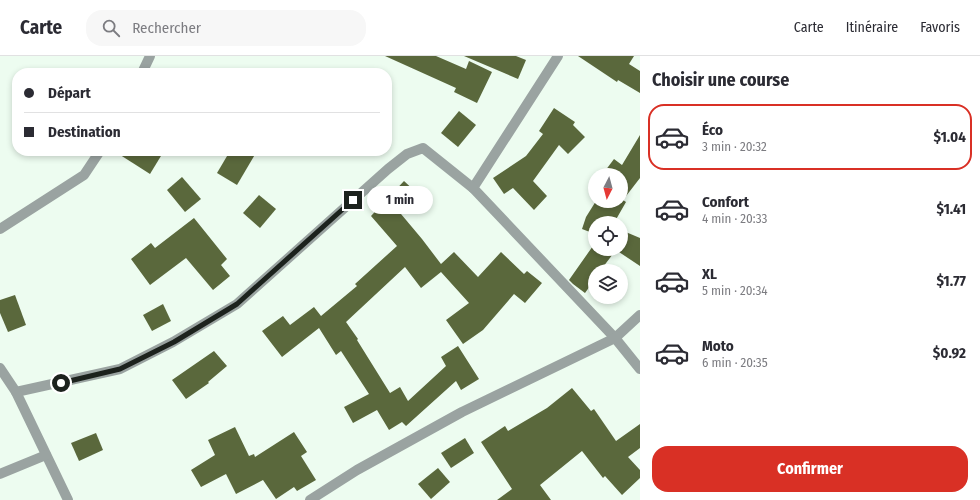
<!DOCTYPE html>
<html lang="fr">
<head>
<meta charset="utf-8">
<style>
	:root { --surface:#fff; --page:#f7f7f7; --text:#2b2b33; --muted:#7c7c81; --line:#e1e1e2; --accent:#d93025 }
	body { margin:0; font-family:"Fira Sans Condensed",sans-serif; background:var(--page); color:var(--text); height:100vh; display:flex; flex-direction:column; font-size:15px; white-space:nowrap }
	* { box-sizing:border-box; margin:0 }
	p { font-size:13px; color:var(--muted) }
	.icon { flex:none; width:22px; height:22px; fill:none; stroke:currentColor; stroke-width:2; stroke-linecap:round; stroke-linejoin:round }
	.map { position:relative; flex:1; overflow:hidden }
	.details { display:flex; flex-direction:column; background:var(--surface); width:340px }
	.details>* { flex:none }
	.top-card { position:absolute; left:12px; top:12px; width:380px; height:88px; border-radius:16px; box-shadow:0 2px 6px #0003; display:grid; align-content:center; height:88px; padding:0 12px; background:var(--surface) }
	.needle { width:26px; rotate:186deg }
	.buttons { position:absolute; left:588px; top:112px; display:grid; gap:8px }
	.buttons a { display:grid; place-items:center; width:40px; height:40px; border-radius:50%; background:var(--surface); box-shadow:0 2px 6px #0003; font-size:20px }
	.end { position:absolute; width:18px; height:18px; margin:-9px; border:5px solid #1c221d; background:#fff; box-shadow:0 0 0 2px #fff }
	.from { border-radius:50% }
	.bubble { position:absolute; height:28px; border-radius:14px; background:var(--surface); box-shadow:0 2px 6px #0003; font-size:13px; font-weight:700; line-height:28px; text-align:center }
	.top-card b { display:flex; align-items:center; gap:14px; height:38px; font-size:15px }
	.top-card b+b { border-top:1px solid var(--line) }
	.top-card i { width:10px; height:10px; background:var(--text) }
	ul { padding:0; list-style:none }
	li { display:flex; align-items:center; gap:12px; height:66px; margin:0 8px 6px; padding:0 4px; border:2px solid transparent; border-radius:16px }
	li div { flex:1 }
	li b { display:block; font-size:15px }
	li em { font-style:normal; font-weight:700 }
	li.selected { border-color:var(--accent) }
	li>.icon { width:36px; height:36px; stroke-width:1.5 }
	h2 { padding:0 12px; font-size:18px; line-height:48px }
	.button { display:flex; gap:8px; margin-top:auto; padding:8px 12px }
	.button a { flex:1; height:46px; border-radius:16px; background:var(--accent); color:#fff; font-size:16px; font-weight:700; line-height:46px; text-align:center }
	header { display:flex; align-items:center; gap:24px; box-sizing:border-box; height:56px; padding:0 20px; background:var(--surface); border-bottom:1px solid var(--line) }
	header strong { font-size:19px }
	nav { display:flex; gap:22px; margin-inline-start:auto; font-size:14px }
	.search { width:280px; height:36px; background:var(--page); display:flex; align-items:center; gap:10px; box-sizing:border-box; padding:0 14px; border-radius:16px; color:var(--muted); font-size:15px }
	main { display:flex; flex:1; min-height:0 }
	.map>svg:first-child { display:block }
</style>
</head>
<body>
<header>
<strong>Carte</strong>
<div class="search"><svg class="icon" aria-label="search" viewBox="0 0 24 24"><circle cx="10" cy="10" r="6"/><path d="M15 15l6 6"/></svg>Rechercher</div>
<nav><a>Carte</a><a>Itinéraire</a><a>Favoris</a></nav>
</header>
<main>
<div class="map">
<svg width="640" height="444" viewBox="0 0 640 444">
	<rect width="100%" height="100%" fill="#edfcf0"/>
	<g fill="#5a683c">
		<polygon points="385,0 436,0 466,13 469,5 492,16 477,47 454,36 456,32"/>
		<polygon points="464,0 516,0 526,4 518,23"/>
		<polygon points="578,0 634,0 629,8 640,15 640,37 618,24 617,26"/>
		<polygon points="554,52 575,66 573,69 585,81 568,98 559,89 533,125 547,140 534,154 513,132 504,138 493,122 526,100 543,78 539,75"/>
		<polygon points="459,55 476,69 458,91 441,77"/>
		<polygon points="640,79 640,122 623,144 626,146 614,167 595,167 595,178 582,173 586,161 596,145 621,145 621,119 602,119 614,103 622,109"/>
		<polygon points="114,95 164,95 150,118"/>
		<polygon points="230,95 257,95 237,129 217,117"/>
		<polygon points="182,121 201,143 185,156 167,134"/>
		<polygon points="404,125 419,139 401,158 422,183 441,208 454,196 478,221 501,196 524,218 527,215 542,227 525,247 514,238 483,274 463,288 446,264 469,247 441,216 421,232 405,211 346,266 358,283 357,284 390,337 400,331 408,345 446,310 441,301 458,290 479,323 461,334 456,325 406,370 402,366 389,374 377,354 353,367 344,351 369,338 341,295 336,299 319,272 282,301 262,275 283,260 290,269 314,251 321,260 357,230 355,228 397,190 371,160"/>
		<polygon points="259,139 276,153 260,172 243,157"/>
		<polygon points="194,162 227,203 221,209 230,220 213,234 186,202 150,229 131,203 151,187 155,192"/>
		<polygon points="621,174 640,182 640,210 616,194 600,215 595,215 595,223 585,237 573,228 569,224 595,187 595,193 621,193"/>
		<polygon points="15,239 26,269 8,276 0,257 0,244"/>
		<polygon points="163,248 171,265 152,275 143,259"/>
		<polygon points="214,295 227,310 208,326 209,327 186,343 172,324"/>
		<polygon points="572,332 591,355 594,353 616,385 640,368 640,392 628,401 640,414 640,422 622,439 605,420 603,422 582,395 540,429 551,444 497,444 512,433 481,386 505,370 508,375 547,352"/>
		<polygon points="235,371 249,400 254,398 255,401 294,376 307,396 301,400 316,424 297,435 294,431 276,443 263,424 236,438 226,418 201,431 191,414 215,399 208,384"/>
		<polygon points="96,377 103,394 79,405 71,387"/>
		<polygon points="465,382 474,397 451,412 441,397"/>
		<polygon points="438,412 450,426 431,443 418,428"/>
	</g>
	<g fill="none" stroke-linecap="round" stroke-linejoin="round">
		<g stroke="#9aa3a1" stroke-width="10">
			<polyline points="558,0 473,132 615,282 640,313"/>
			<polyline points="142,17 150,0"/>
			<polyline points="0,173 84,119 100,95"/>
			<polyline points="0,312 16,336 120,313 173,286 237,248 388,113 407,98 423,92 473,132"/>
			<polyline points="16,336 68,444"/>
			<polyline points="0,418 46,399"/>
			<polyline points="310,444 357,414 462,356 615,282 640,259"/>
		</g>
	</g>
	<g fill="none" stroke-linecap="round" stroke-linejoin="round">
		<polyline stroke="#1c221d" stroke-width="5" points="61,327 120,313 174,286 237,248 353,144"/>
	</g>
</svg>
<div class="buttons">
<a><svg class="needle" viewBox="-14 -14 28 28"><path d="M0-13l5 13h-10z" fill="#e53935"/><path d="M0 13l5-13h-10z" fill="#7c7c81"/></svg></a>
<a><svg class="icon" aria-label="locate" viewBox="0 0 24 24"><circle cx="12" cy="12" r="6"/><path d="M12 2v4M12 18v4M2 12h4M18 12h4"/></svg></a>
<a><svg class="icon" aria-label="layers" viewBox="0 0 24 24"><path d="M12 4l9 5-9 5-9-5zM3 14l9 5 9-5"/></svg></a>
</div>
<i class="end from" style="left:61px;top:327px"></i>
<i class="end" style="left:353px;top:144px"></i>
<div class="bubble" style="left:367px;top:130px;width:66px">1 min</div>
<div class="top-card">
<b><i class="from"></i>Départ</b>
<b><i></i>Destination</b>
</div>
</div>
<section class="details">
<h2>Choisir une course</h2>
<ul>
<li class="selected"><svg class="icon" aria-label="car" viewBox="0 0 24 24"><path d="M5 17H2v-5l4-1 3-4h7l3 4 3 1v5h-3M9 17h6M6 11h13"/><circle cx="7" cy="17" r="2"/><circle cx="17" cy="17" r="2"/></svg><div><b>Éco</b><p>3 min · 20:32</p></div><em>$1.04</em></li>
<li><svg class="icon" aria-label="car" viewBox="0 0 24 24"><path d="M5 17H2v-5l4-1 3-4h7l3 4 3 1v5h-3M9 17h6M6 11h13"/><circle cx="7" cy="17" r="2"/><circle cx="17" cy="17" r="2"/></svg><div><b>Confort</b><p>4 min · 20:33</p></div><em>$1.41</em></li>
<li><svg class="icon" aria-label="car" viewBox="0 0 24 24"><path d="M5 17H2v-5l4-1 3-4h7l3 4 3 1v5h-3M9 17h6M6 11h13"/><circle cx="7" cy="17" r="2"/><circle cx="17" cy="17" r="2"/></svg><div><b>XL</b><p>5 min · 20:34</p></div><em>$1.77</em></li>
<li><svg class="icon" aria-label="car" viewBox="0 0 24 24"><path d="M5 17H2v-5l4-1 3-4h7l3 4 3 1v5h-3M9 17h6M6 11h13"/><circle cx="7" cy="17" r="2"/><circle cx="17" cy="17" r="2"/></svg><div><b>Moto</b><p>6 min · 20:35</p></div><em>$0.92</em></li>
</ul>
<div class="button"><a>Confirmer</a></div>
</section>
</main>
</body>
</html>
